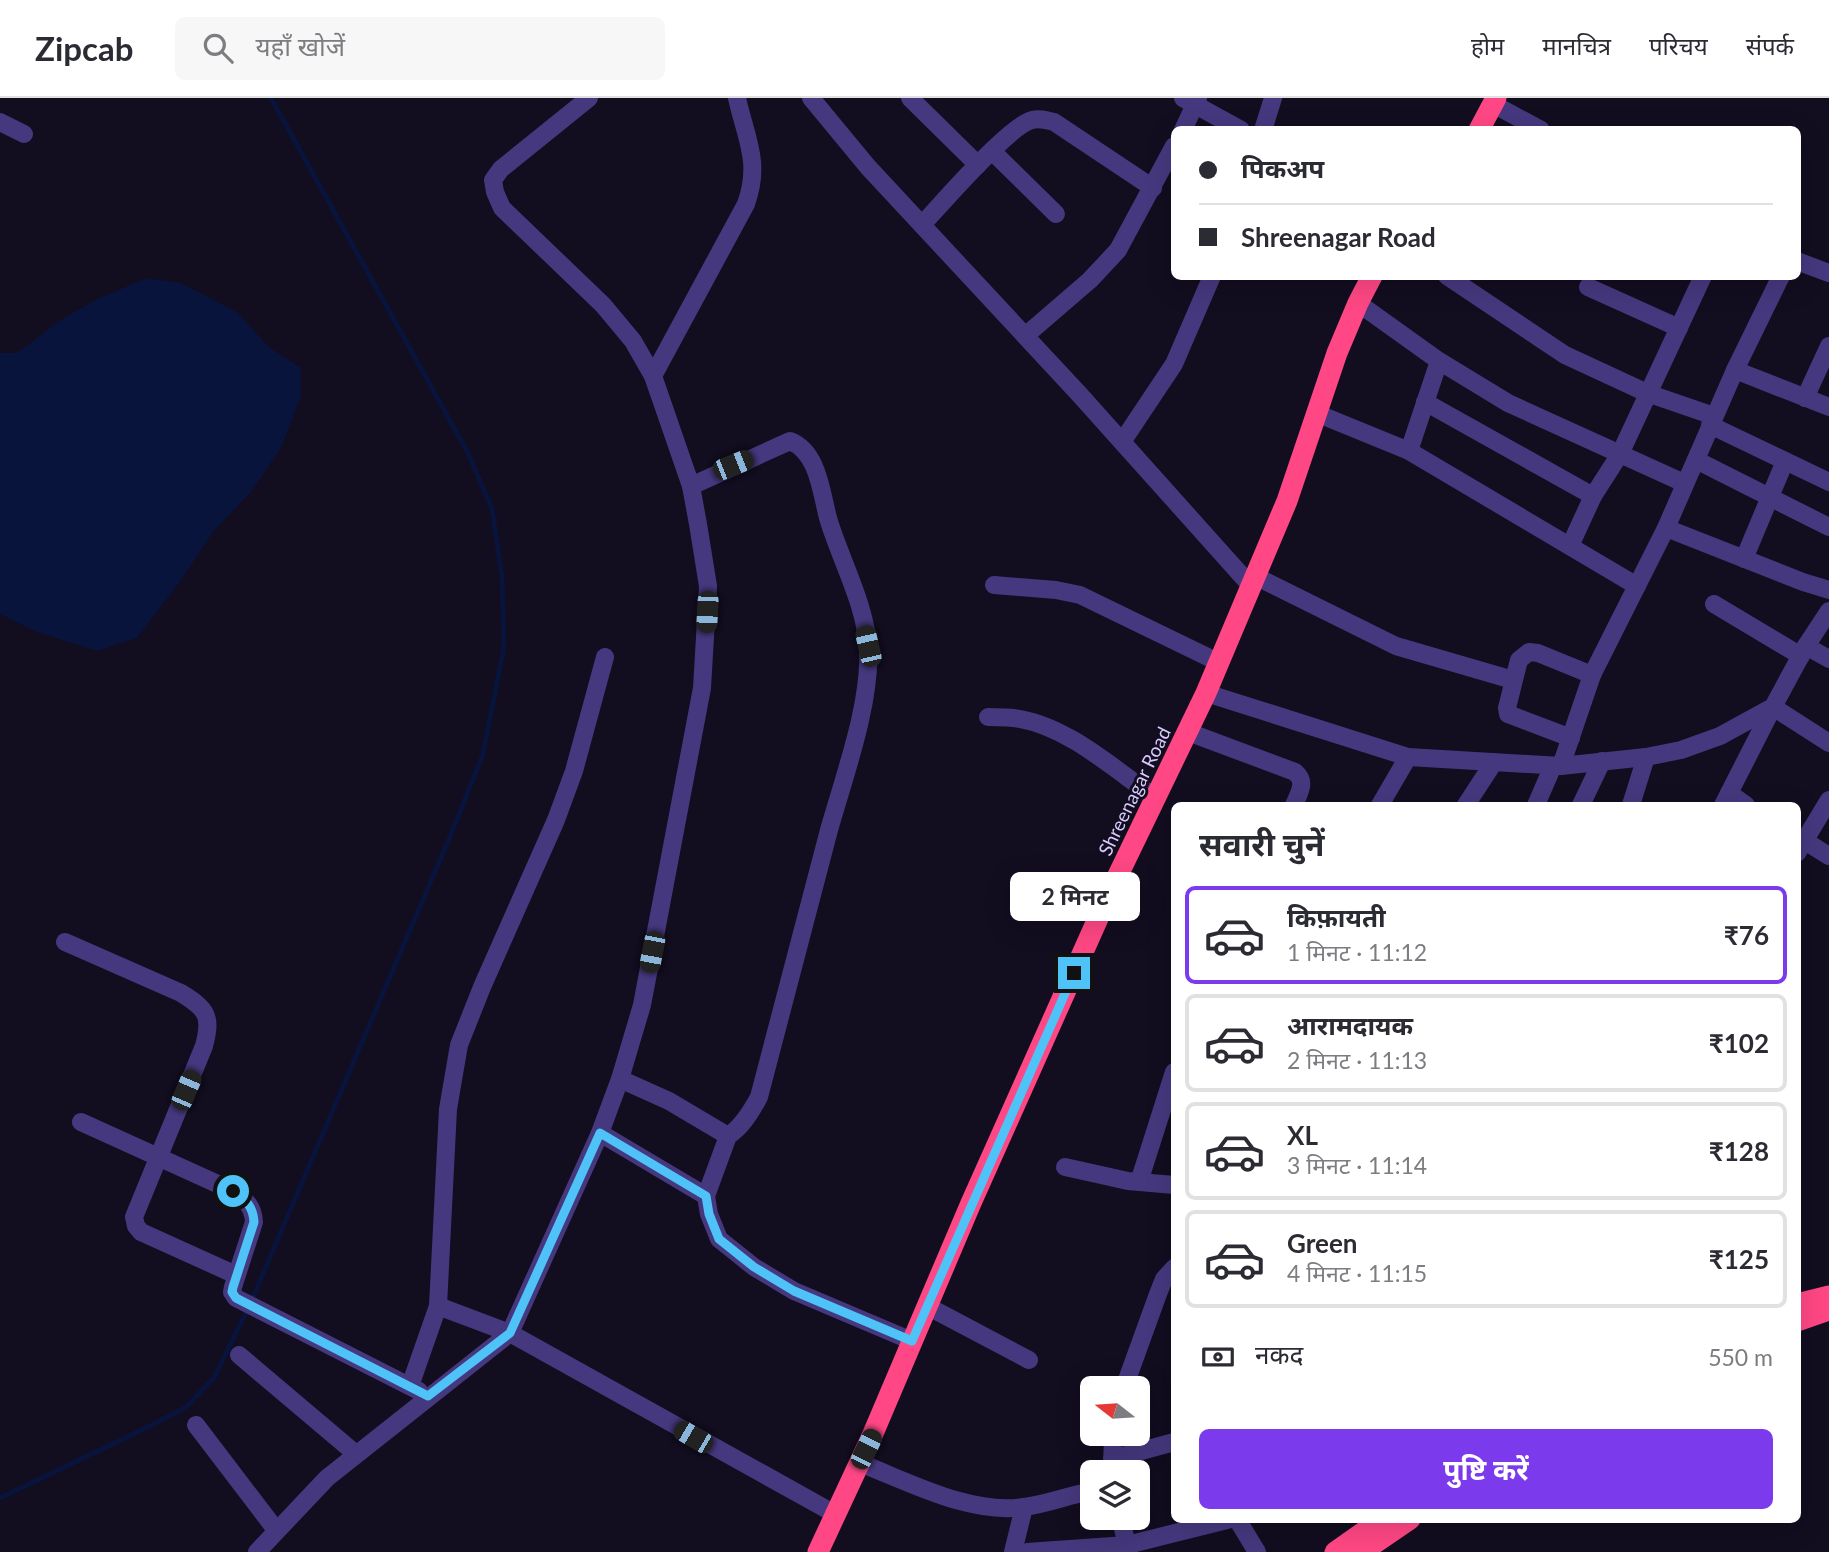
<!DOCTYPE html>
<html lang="hi">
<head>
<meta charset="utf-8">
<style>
	:root { --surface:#fff; --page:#f7f7f7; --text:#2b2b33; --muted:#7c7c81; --line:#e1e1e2; --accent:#7c3aed }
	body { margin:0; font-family:Lato,"Noto Sans Devanagari",sans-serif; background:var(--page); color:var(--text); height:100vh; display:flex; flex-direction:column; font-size:26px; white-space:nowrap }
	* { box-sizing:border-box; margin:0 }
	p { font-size:23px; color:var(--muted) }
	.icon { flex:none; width:38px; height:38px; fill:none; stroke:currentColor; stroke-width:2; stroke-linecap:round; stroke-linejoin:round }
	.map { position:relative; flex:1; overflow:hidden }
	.sheet { position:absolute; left:1171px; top:704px; width:630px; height:721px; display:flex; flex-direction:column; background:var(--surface); border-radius:10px; box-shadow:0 7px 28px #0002 }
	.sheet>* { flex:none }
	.guide { position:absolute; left:1171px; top:28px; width:630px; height:154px; border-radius:10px; box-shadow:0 7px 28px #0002; display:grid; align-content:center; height:154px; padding:0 28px; background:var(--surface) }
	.needle { width:46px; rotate:287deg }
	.controls { position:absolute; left:1080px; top:1278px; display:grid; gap:14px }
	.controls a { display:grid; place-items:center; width:70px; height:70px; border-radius:10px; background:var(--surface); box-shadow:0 7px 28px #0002; font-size:35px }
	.end { position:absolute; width:32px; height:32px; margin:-16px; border:9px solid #4fc3f7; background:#111; box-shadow:0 0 0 4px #111 }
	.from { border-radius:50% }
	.bubble { position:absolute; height:49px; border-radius:10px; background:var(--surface); box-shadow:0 7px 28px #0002; font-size:23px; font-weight:700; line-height:49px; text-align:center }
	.car { position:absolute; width:21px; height:42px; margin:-21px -10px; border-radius:9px; box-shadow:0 0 5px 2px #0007; background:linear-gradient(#222 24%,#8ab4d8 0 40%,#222 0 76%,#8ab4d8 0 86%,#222 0) }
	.guide b { display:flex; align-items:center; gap:24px; height:66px; font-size:26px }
	.guide b+b { border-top:2px solid var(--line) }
	.guide i { width:18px; height:18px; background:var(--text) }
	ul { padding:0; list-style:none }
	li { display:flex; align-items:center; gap:21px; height:98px; margin:0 14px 10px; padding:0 14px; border:4px solid var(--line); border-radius:10px }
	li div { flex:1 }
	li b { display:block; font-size:26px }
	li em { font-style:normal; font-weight:700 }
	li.active { border-color:var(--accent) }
	li>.icon { width:63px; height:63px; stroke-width:1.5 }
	h2 { padding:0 28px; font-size:32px; line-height:84px }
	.pay { display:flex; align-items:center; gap:18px; height:77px; padding:0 28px; font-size:26px }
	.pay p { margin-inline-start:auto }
	.button { display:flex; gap:14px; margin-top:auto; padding:14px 28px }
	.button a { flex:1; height:80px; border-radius:10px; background:var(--accent); color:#fff; font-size:28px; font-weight:700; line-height:80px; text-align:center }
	header { display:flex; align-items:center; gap:42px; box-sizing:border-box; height:98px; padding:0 35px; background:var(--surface); border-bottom:2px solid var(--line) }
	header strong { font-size:33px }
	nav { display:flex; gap:38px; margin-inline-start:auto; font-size:24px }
	.search { width:490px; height:63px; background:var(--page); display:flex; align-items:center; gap:18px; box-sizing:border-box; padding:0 24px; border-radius:10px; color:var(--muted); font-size:26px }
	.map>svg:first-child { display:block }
</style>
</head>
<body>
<header>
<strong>Zipcab</strong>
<div class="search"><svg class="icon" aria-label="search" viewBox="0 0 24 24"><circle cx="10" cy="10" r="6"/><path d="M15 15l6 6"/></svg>यहाँ खोजें</div>
<nav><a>होम</a><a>मानचित्र</a><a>परिचय</a><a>संपर्क</a></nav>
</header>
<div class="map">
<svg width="1829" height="1454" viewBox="0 0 1829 1454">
	<rect width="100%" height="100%" fill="#120d1f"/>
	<polygon fill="#09143c" points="147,180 181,185 237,214 270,250 301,270 301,299 281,350 251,394 213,434 182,481 137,540 97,553 37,534 0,516 0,255 17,255 59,223 97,201"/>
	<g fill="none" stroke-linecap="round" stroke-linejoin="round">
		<polyline stroke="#09143c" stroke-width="5" points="0,1400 152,1327 186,1309 214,1280 250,1206 449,741 483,656 504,548 502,479 492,411 468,355 271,0"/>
		<g stroke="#45387e" stroke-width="18">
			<polyline points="811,0 868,69 1080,297 1251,488"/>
			<polyline points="910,0 978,67"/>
			<polyline points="1183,0 1241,32"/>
			<polyline points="1493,6 1541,32"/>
			<polyline points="0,24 24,36"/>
			<polyline points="1183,32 1198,0"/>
			<polyline points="1263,32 1273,0"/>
			<polyline points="992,53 1056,116"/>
			<path d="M922,127C941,106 1010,27 1032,22C1040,20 1046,22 1054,24L1153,90"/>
			<polyline points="1797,163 1829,175"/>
			<polyline points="1447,178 1565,257 1647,295 1714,318"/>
			<polyline points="1588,189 1679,230"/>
			<polyline points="1358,205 1439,263 1508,305 1684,385"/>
			<polyline points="1025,238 1090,182 1118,152 1174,48"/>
			<polyline points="1735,272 1829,309"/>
			<path d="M653,278L746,106C761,64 746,41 737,0"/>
			<polyline points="1805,300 1829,248"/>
			<polyline points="1425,304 1593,398"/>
			<polyline points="1316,315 1409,353 1637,488"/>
			<polyline points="1710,327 1829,384"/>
			<polyline points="1122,344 1174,266 1212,178"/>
			<polyline points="1409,353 1439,263"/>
			<polyline points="1696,362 1829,429"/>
			<path d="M691,388L790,343C818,354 821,393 828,420C840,461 867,509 868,552C871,605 844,679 829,732C805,821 782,910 759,999C751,1014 742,1029 728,1038L706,1098L709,1116L719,1141L754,1169L794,1193L912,1243"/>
			<polyline points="1666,430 1803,484 1829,492"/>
			<polyline points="1570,448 1593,398 1620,356 1703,178"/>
			<polyline points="1744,461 1785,363"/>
			<polyline points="1255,478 1396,548 1513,582"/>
			<polyline points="994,487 1056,492 1080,497 1218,564"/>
			<polyline points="1714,506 1801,558"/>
			<polyline points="1806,548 1829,561"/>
			<polyline points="1206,595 1408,659 1561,668 1646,659 1681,652 1720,638 1773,609 1806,548 1829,513"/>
			<path d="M988,619C998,619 1010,619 1020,621C1070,630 1115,672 1156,700"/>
			<path d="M1188,634L1295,674C1307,684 1299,695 1294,707"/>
			<polyline points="1571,640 1508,616 1507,610 1519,562 1529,554 1538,555 1592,577"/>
			<polyline points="1561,668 1592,577 1666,430 1735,272 1781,178"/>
			<polyline points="1729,695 1746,707"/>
			<polyline points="1380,707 1408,659"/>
			<polyline points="1466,707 1494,664"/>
			<polyline points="1536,707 1553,668"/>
			<polyline points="1581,707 1602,663"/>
			<polyline points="1631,707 1646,659"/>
			<polyline points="1723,707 1773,609 1829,645"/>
			<polyline points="1805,743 1829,758"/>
			<polyline points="1797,755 1829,702"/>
			<path d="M65,844L181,895C207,911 212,918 204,948L134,1119L136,1128L141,1134L236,1177"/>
			<polyline points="620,981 669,1003 728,1038"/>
			<path d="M81,1024L233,1093C245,1102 253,1107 254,1124L233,1189L232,1194L236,1200L419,1293"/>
			<polyline points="600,1035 706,1098"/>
			<polyline points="1065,1069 1128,1083 1174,1087"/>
			<polyline points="1139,1084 1174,974"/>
			<polyline points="438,1208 510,1235 835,1416"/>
			<polyline points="927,1208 1029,1262"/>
			<polyline points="239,1257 356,1356"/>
			<polyline points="410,1288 438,1208 448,1011 459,947 482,889 556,722 574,673 605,559"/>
			<polyline points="1124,1290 1158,1196 1164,1181 1174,1170"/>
			<polyline points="196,1327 276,1432"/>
			<polyline points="1112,1361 1174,1344"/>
			<path d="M860,1365C909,1384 970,1417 1024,1409C1047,1406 1069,1397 1092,1393"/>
			<polyline points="1112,1374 1113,1335"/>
			<polyline points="1120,1419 1129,1454"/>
			<polyline points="1237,1421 1257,1454"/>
			<polyline points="257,1454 327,1380 510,1235 600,1035 620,981 642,907 702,590 708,488 698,426 691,388 653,278 633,243 603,207 502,110 495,94 493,82 501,71 589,0"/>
			<polyline points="1013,1454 1024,1409"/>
			<polyline points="1027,1454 1127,1447 1231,1421"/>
		</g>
		<g stroke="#fe4784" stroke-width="21">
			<polyline points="1479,32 1496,0"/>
			<polyline points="1797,1206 1829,1198"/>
			<polyline points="1797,1223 1829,1212"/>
			<polyline points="818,1454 872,1338 971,1105 1108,798 1206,595 1287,403 1337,255 1358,205 1372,178"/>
			<polyline points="1335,1454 1382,1421"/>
			<polyline points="1362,1454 1410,1421"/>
		</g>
	</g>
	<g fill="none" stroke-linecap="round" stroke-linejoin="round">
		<path stroke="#4fc3f7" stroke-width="9" d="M233,1093C245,1102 253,1107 254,1124L233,1189L232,1194L236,1200L428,1298L510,1235L600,1035L706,1098L709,1116L719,1141L754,1169L794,1193L912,1243L1074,875"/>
	</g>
	<g text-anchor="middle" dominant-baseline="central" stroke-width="6" stroke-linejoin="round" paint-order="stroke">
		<g font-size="19" fill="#d9cbff" stroke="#120d1f">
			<text transform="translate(1134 693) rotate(-64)">Shreenagar Road</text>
		</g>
	</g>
</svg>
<div class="controls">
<a><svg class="needle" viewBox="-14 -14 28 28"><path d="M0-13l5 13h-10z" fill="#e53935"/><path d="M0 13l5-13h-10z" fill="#7c7c81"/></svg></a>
<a><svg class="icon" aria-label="layers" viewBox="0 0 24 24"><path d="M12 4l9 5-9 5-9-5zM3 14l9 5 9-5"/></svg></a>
</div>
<i class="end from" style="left:233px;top:1093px"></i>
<i class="end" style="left:1074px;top:875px"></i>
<div class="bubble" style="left:1010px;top:774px;width:130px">2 मिनट</div>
<i class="car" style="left:733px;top:367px;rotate:68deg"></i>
<i class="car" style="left:707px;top:514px;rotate:183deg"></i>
<i class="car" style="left:868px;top:548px;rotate:347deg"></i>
<i class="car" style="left:652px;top:854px;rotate:191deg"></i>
<i class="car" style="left:186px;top:992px;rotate:23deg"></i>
<i class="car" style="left:693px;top:1339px;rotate:300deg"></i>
<i class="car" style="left:866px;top:1351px;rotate:26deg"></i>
<div class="guide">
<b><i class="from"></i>पिकअप</b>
<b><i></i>Shreenagar Road</b>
</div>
<section class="sheet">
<h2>सवारी चुनें</h2>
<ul>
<li class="active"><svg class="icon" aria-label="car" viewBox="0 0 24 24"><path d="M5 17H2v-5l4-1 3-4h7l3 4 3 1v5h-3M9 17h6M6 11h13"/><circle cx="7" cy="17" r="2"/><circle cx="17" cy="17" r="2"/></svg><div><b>किफ़ायती</b><p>1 मिनट · 11:12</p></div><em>₹76</em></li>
<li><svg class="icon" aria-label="car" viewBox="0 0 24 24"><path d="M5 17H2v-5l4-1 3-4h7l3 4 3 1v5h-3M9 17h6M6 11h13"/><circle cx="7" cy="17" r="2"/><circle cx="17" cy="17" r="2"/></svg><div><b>आरामदायक</b><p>2 मिनट · 11:13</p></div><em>₹102</em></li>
<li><svg class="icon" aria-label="car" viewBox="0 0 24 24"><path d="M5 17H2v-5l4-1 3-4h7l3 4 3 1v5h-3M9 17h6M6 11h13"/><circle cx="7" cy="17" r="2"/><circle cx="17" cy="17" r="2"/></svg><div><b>XL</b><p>3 मिनट · 11:14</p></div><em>₹128</em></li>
<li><svg class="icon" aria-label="car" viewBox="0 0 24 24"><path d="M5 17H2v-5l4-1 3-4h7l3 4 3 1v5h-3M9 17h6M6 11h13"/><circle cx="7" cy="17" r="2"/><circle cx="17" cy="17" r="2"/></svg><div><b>Green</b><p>4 मिनट · 11:15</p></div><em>₹125</em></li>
</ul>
<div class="pay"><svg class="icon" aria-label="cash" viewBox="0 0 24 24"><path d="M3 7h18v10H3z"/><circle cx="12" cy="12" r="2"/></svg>नकद<p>550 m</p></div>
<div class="button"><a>पुष्टि करें</a></div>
</section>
</div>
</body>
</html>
